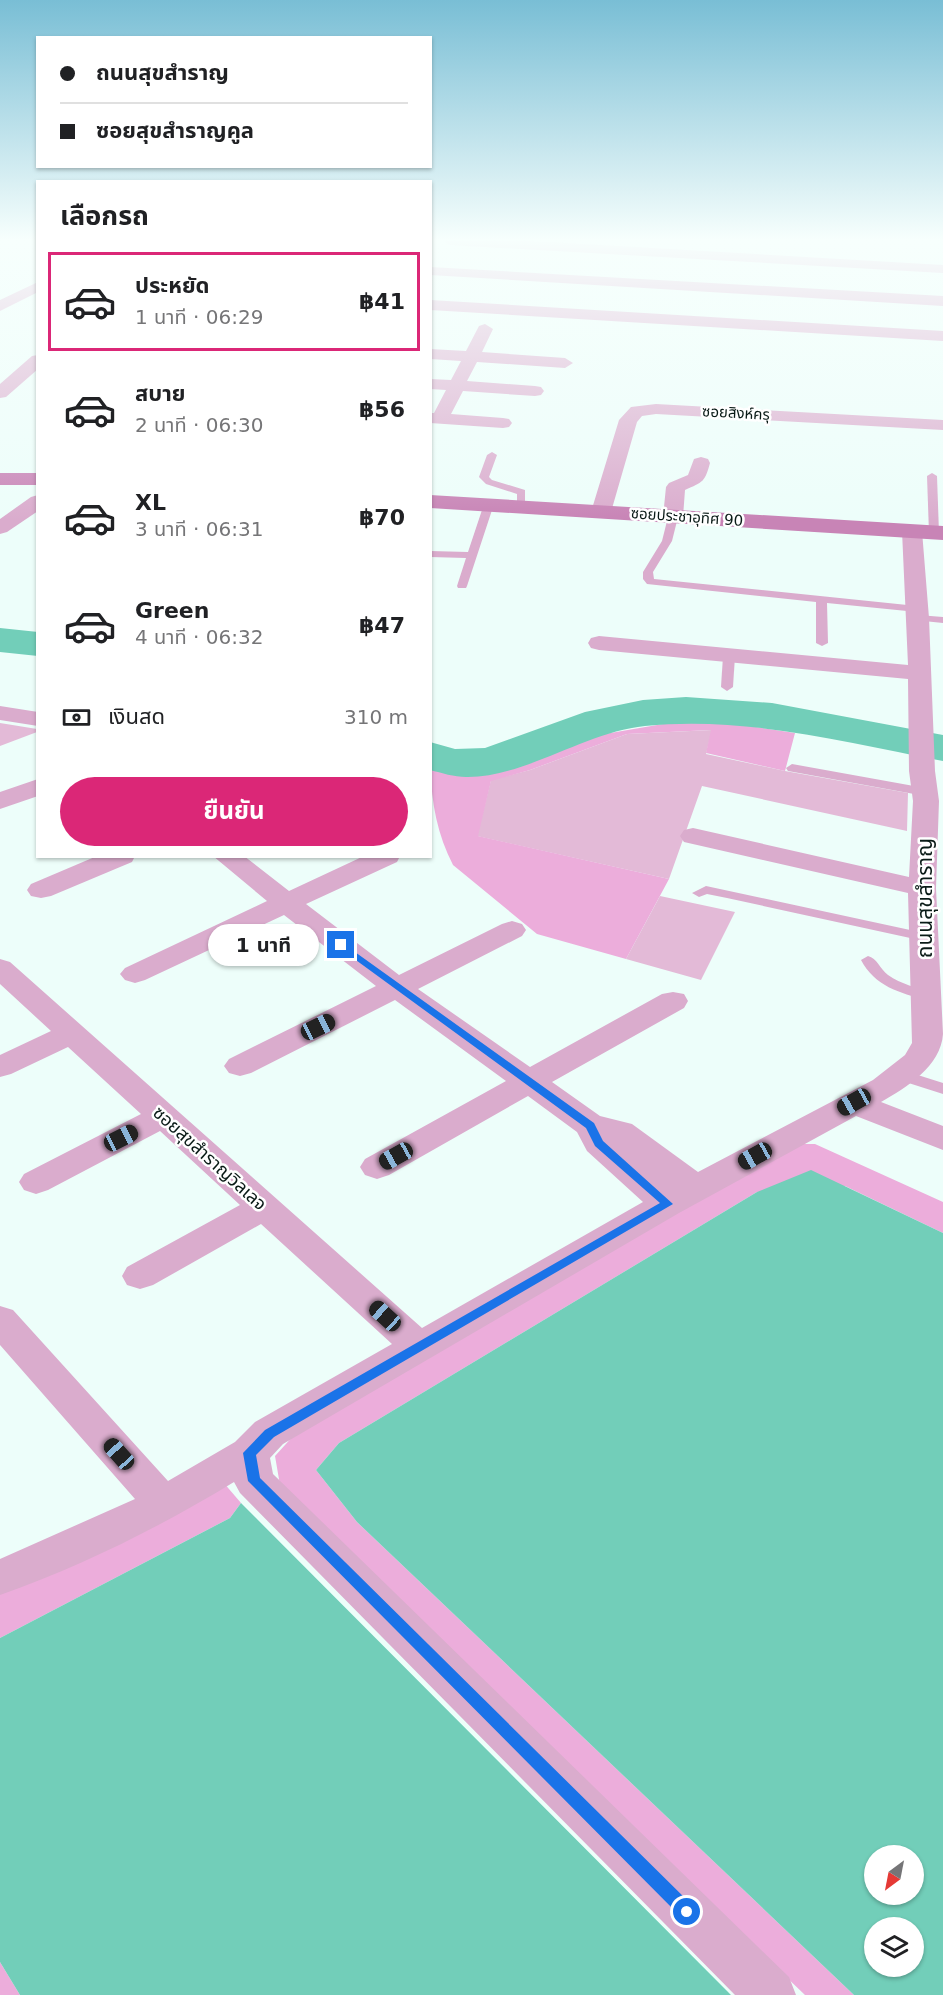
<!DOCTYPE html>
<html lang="th">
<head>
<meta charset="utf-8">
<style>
	:root { --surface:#fff; --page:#f2f2f2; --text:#202124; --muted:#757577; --line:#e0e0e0; --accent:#db2777 }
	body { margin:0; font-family:"DejaVu Sans","Noto Sans Thai",sans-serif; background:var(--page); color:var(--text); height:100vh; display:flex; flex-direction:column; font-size:22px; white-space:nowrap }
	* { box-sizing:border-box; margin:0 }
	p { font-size:20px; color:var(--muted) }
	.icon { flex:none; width:33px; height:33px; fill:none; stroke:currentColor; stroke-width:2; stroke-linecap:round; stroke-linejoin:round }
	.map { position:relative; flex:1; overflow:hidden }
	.details { position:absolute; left:36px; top:180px; width:396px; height:678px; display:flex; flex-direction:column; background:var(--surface); border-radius:0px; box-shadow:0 2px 4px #0004 }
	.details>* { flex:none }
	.hud { position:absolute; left:36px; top:36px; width:396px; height:132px; border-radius:0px; box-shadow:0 2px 4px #0004; display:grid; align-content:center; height:132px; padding:0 24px; background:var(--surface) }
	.needle { width:39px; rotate:212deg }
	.fabs { position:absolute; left:864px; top:1845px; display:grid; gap:12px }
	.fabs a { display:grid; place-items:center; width:60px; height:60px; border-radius:50%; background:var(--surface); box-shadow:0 2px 4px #0004; font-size:30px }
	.end { position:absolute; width:27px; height:27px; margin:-14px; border:8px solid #1a73e8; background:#fff; box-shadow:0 0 0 3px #fff }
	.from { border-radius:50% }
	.bubble { position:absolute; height:42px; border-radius:21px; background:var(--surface); box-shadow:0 2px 4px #0004; font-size:20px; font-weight:700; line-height:42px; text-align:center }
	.car { position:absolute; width:18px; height:36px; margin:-18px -9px; border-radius:8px; box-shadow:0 0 4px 2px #0007; background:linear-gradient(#222 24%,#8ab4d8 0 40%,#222 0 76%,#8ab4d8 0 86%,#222 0) }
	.hud b { display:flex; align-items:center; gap:21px; height:57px; font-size:22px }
	.hud b+b { border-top:2px solid var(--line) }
	.hud i { width:15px; height:15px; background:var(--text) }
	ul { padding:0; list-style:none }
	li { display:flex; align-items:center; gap:18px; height:99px; margin:0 12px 9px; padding:0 12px; border:3px solid transparent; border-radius:0px }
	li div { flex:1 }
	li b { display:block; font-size:22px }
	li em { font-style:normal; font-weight:700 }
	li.selected { border-color:var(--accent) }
	li>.icon { width:54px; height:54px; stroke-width:1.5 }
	h2 { padding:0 24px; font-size:27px; line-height:72px }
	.pay { display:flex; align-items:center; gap:15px; height:66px; padding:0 24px; font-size:22px }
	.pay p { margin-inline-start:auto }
	.cta { display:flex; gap:12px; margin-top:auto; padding:12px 24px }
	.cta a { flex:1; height:69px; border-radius:36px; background:var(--accent); color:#fff; font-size:24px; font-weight:700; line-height:69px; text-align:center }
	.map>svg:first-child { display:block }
</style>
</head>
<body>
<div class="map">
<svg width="943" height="1995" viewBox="0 0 943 1995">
	<rect width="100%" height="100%" fill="#edfefa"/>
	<g fill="#e3bad7">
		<polygon points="0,723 37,729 37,732 0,746"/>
		<polygon points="712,730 706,754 785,771 908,793 907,831 702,786 669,879 477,836 491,780 530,770 627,734"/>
		<polygon points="660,896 735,912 701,980 626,959"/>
	</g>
	<g fill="#ecaddb">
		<path d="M698,718L795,733L785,771L706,753L711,730L627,734L530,770L491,781L478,836L669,879L626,959L537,934L453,865C437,834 430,798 431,763L462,771L487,770L540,758L587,737Z"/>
		<polygon points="799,1144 815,1144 943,1202 943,1233 845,1186 757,1192 339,1443 316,1470 357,1522 854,1995 805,1995 281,1491 275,1456 295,1434 455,1338"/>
		<polygon points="223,1482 241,1503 230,1518 0,1638 0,1586"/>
		<polygon points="0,1962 20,1995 0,1995"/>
	</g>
	<g fill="#72ceb9" fill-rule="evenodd">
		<path d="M811,1170L943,1233V1995H854L357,1522L316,1470L339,1443L757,1192ZM874,1856H914V1894H874ZM874,1928H914V1966H874Z"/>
		<polygon points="241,1503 731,1995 20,1995 0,1962 0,1638 230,1518"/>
	</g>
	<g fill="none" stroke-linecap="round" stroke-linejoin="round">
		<g fill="#72ceb9" fill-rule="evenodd">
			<polygon points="0,628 38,632 38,656 0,652"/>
			<path d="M686,697L772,703L943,735V761C845,742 746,716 645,726C585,732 524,778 466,777C454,777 442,773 430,770V742L455,749L485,748L585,712L643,700Z"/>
		</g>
		<g fill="#daaccd" fill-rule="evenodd">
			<polygon points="492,452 497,455 489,477 492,480 525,490 525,509 517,507 517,494 486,484 479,477 487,455"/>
			<polygon points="932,473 937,476 939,533 934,536 929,533 927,476"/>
			<polygon points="489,501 494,504 467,586 466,588 458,588 457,586 466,558 430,557 430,551 468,552 484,504"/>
			<polygon points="673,514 678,517 672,541 653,572 654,579 917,606 922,609 917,612 827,603 828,643 822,646 816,643 816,602 647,584 643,579 643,572 662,541 668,517"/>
			<polygon points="918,615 943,617 943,623 914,620 912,618"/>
			<polygon points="729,653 735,656 733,687 727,691 721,687 723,656"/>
			<polygon points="792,764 925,788 931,792 925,796 788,771 786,768"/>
			<polygon points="706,886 924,933 931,937 924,941 727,898 707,894 699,897 692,893"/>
			<path d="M868,956C877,958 880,969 888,975C901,984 917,988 932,992L934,995L927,1000C899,993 875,986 861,960Z"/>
			<polygon points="902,1070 943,1083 943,1094 896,1079 894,1075 896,1071"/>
		</g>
		<g fill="#daaccd" fill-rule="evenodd">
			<polygon points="443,241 532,241 943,265 943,273 450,245"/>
			<polygon points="430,267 943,296 943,306 430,275"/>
			<polygon points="38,282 38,292 0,311 0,300"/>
			<polygon points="430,300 943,331 943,341 430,310"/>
			<polygon points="485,324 493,329 482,352 565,358 573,363 565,368 477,362 467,381 535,386 541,387 544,391 541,395 535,396 463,391 451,414 503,418 509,419 512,423 509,427 503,428 430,423 430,413 434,413 446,390 430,389 430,379 451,380 461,361 430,359 430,349 466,351 479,326"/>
			<polygon points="38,355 38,369 6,397 0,398 0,384 32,356"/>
			<polygon points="656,404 943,420 943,430 656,414 642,416 637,422 611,512 608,516 594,516 591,512 619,420 631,407"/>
			<path d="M701,457L708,459L710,463C705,482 703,482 685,490L683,517L680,521H666L663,517L666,487L669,483L688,475L694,459Z"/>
			<polygon points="38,495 38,511 7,532 0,534 0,519 31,497"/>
			<path d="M912,525L919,527L922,531L929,618L935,771L939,801L936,888L943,1034C941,1066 906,1088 881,1102L943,1126V1150L856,1116L679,1213L283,1444L270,1458L273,1474L789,1977L796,1995H735L240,1493L234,1482C160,1527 82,1566 0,1595V1559L135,1499L0,1345V1306L13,1310L168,1481L235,1442L255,1422L392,1344L261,1224L153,1285L140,1289L127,1285L122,1276L127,1267L240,1205L160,1131L48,1190L36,1194L24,1190L19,1182L24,1174L141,1114L68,1047L11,1074L0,1077V1055L51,1031L0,984V959L10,962L422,1328L643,1202L587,1151L577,1132L528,1096L389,1175L377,1179L365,1175L360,1167L365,1159L506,1081L395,1000L251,1073L240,1076L229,1073L224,1066L229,1059L376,986L284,915L145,980L135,983L125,980L120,974L125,968L267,901L213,856H244L289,891L364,856H400L397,862L306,904L399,975L502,924L512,921L522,924L526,930L522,936L418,989L530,1067L662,994L673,992L684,994L688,1001L684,1008L552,1082L600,1116L632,1124L698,1172L873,1080L905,1055L912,1043L908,893L684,842L680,836L684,830L693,828L909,877L913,801L909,771L908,679L599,650L591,648L588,643L591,638L599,636L908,665L902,531L905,527Z"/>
			<polygon points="0,706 38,712 38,726 0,720"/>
			<polygon points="38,779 38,796 0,809 0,792"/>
			<polygon points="97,856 135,856 132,862 51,896 41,898 31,896 27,890 31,884"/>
		</g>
		<g fill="#c884b6" fill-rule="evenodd">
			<rect x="0" y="473" width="38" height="12"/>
			<polygon points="430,495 943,526 943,540 430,508"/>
		</g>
	</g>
	<linearGradient id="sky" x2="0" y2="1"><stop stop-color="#79bed5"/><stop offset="0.46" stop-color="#f7fffd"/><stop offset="1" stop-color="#f7fffd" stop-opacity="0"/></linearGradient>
	<rect width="943" height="521" fill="url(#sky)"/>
	<polygon fill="#1a73e8" points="341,942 594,1123 603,1141 673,1204 274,1437 256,1455 260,1478 693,1906 695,1912 693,1918 687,1920 682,1918 248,1481 243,1453 265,1430 660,1203 595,1146 586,1128 338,947 336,945"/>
	<g text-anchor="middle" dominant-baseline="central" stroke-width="5" stroke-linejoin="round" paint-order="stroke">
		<g font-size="15" fill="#0a1b17" stroke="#fff">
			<text transform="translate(736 413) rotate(3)">ซอยสิงห์ครุ</text>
			<text transform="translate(687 517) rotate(4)">ซอยประชาอุทิศ 90</text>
		</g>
		<g font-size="18" fill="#0a1b17" stroke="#fff">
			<text transform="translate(210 1158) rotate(42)">ซอยสุขสำราญวิลเลจ</text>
		</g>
		<g font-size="21" fill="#0a1b17" stroke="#fff">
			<text transform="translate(925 898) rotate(-90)">ถนนสุขสำราญ</text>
		</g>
	</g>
</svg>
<div class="fabs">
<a><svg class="needle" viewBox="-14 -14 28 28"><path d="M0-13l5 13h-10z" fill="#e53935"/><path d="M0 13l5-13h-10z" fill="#757577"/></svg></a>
<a><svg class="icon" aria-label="layers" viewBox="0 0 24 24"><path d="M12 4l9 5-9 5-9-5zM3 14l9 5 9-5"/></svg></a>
</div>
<i class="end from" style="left:687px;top:1912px"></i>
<i class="end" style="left:341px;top:945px"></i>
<div class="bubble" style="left:208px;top:924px;width:111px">1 นาที</div>
<i class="car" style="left:318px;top:1027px;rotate:64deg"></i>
<i class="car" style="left:854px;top:1102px;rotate:241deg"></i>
<i class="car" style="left:121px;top:1138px;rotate:63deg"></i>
<i class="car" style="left:396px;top:1156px;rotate:241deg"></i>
<i class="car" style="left:755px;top:1156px;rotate:241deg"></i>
<i class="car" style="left:385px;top:1316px;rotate:312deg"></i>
<i class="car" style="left:119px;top:1454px;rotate:318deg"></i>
<div class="hud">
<b><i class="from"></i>ถนนสุขสำราญ</b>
<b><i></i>ซอยสุขสำราญคูล</b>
</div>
<section class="details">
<h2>เลือกรถ</h2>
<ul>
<li class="selected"><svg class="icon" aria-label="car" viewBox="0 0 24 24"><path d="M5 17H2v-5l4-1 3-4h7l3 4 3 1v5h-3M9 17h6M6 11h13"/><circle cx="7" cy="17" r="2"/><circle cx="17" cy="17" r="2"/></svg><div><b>ประหยัด</b><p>1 นาที · 06:29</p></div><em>฿41</em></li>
<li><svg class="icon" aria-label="car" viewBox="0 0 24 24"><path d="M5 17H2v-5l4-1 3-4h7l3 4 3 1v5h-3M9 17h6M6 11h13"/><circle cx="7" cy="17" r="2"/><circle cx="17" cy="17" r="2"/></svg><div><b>สบาย</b><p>2 นาที · 06:30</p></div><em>฿56</em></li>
<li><svg class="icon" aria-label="car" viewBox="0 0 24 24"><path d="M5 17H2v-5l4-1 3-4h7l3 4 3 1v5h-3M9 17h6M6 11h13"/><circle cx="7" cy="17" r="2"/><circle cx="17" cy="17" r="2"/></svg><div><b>XL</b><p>3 นาที · 06:31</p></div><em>฿70</em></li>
<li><svg class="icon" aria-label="car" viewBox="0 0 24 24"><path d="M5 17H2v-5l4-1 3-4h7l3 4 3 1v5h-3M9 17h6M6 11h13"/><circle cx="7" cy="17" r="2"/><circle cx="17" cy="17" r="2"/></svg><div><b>Green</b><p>4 นาที · 06:32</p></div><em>฿47</em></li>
</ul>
<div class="pay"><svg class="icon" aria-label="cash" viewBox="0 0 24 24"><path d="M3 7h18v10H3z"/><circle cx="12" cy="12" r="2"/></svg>เงินสด<p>310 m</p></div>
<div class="cta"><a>ยืนยัน</a></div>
</section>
</div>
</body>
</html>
